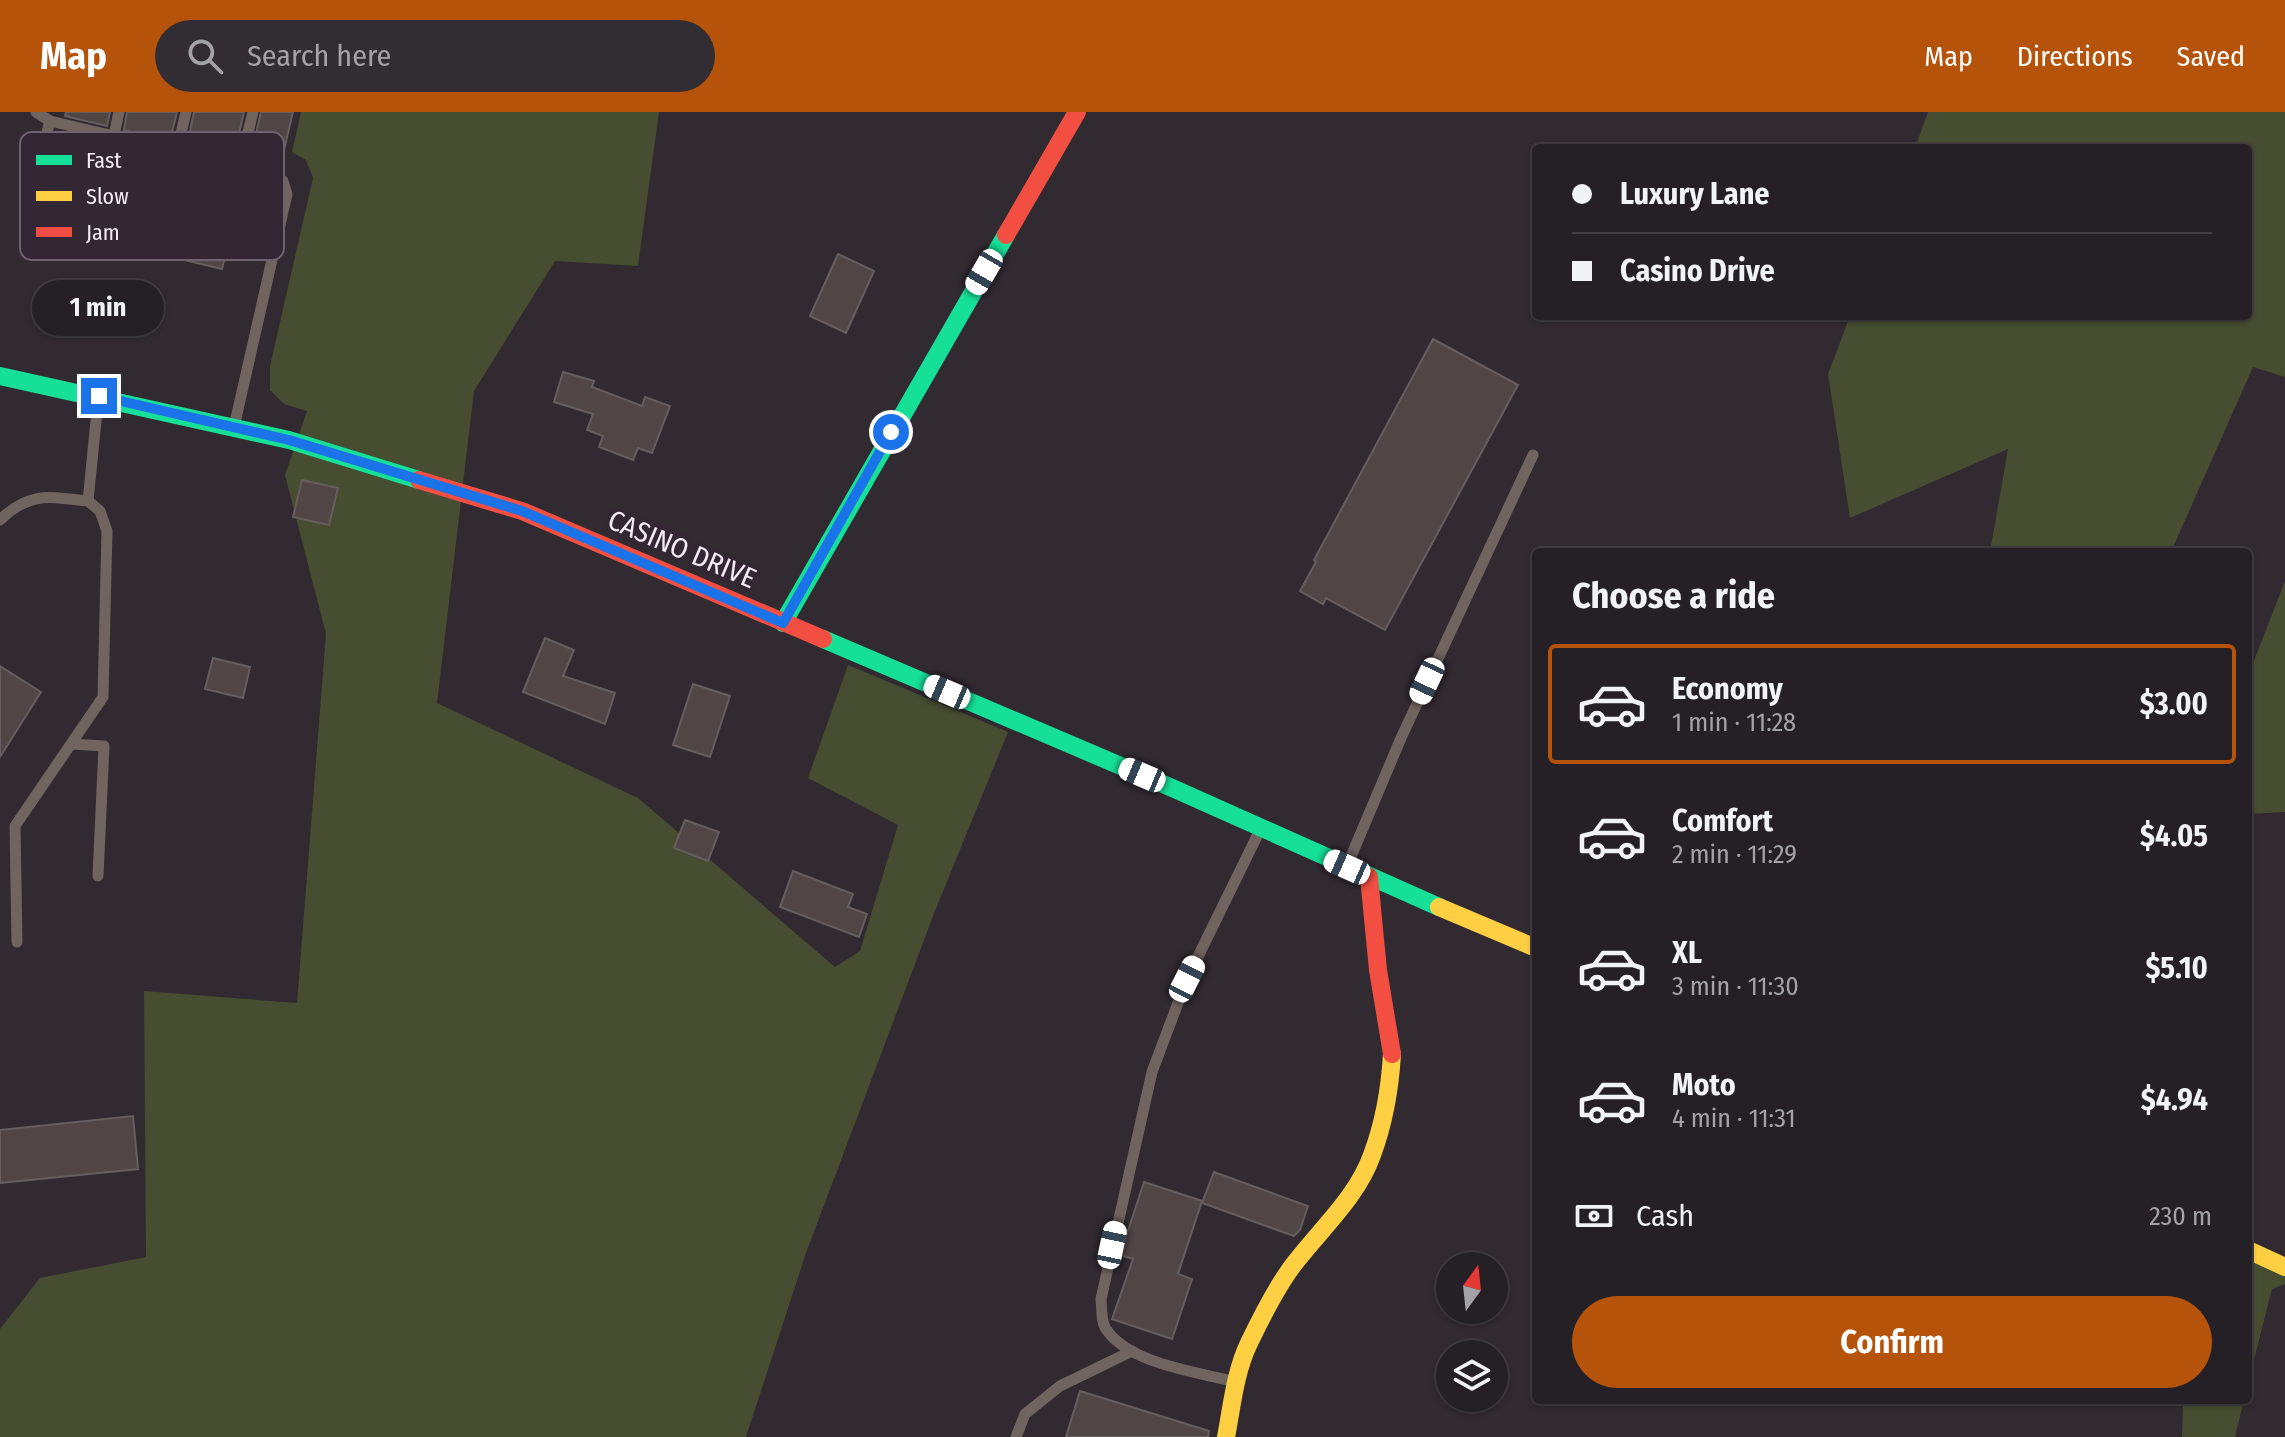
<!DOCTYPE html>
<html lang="en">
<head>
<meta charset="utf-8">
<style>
	:root { --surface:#252025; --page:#312d32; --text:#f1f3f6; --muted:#a3a3a7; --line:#423e42; --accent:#b45309 }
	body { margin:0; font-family:"Fira Sans Condensed",sans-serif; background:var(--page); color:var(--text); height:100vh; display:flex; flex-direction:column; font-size:30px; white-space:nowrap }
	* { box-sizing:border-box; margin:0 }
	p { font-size:26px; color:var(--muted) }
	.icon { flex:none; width:44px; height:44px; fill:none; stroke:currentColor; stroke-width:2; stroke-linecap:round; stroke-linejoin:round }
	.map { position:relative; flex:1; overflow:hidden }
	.drawer { position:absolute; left:1532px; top:436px; width:720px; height:856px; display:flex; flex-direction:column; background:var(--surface); border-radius:8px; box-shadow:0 2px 6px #0004,0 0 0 2px var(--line) }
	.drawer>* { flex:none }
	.top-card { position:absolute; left:1532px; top:32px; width:720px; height:176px; border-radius:8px; box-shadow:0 2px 6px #0004,0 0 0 2px var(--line); display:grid; align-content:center; height:176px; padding:0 40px; background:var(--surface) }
	.needle { width:52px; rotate:15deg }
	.tools { position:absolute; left:1436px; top:1140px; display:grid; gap:16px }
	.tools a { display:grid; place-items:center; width:72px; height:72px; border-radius:50%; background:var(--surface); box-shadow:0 2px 6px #0004,0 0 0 2px var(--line); font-size:40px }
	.end { position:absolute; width:36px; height:36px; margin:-18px; border:10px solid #1a73e8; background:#fff; box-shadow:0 0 0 4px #fff }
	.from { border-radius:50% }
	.bubble { position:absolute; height:56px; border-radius:28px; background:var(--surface); box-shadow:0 2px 6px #0004,0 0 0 2px var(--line); font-size:26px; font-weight:700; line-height:56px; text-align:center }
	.car { position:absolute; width:24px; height:48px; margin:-24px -12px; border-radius:10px; box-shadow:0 0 6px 2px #0007; background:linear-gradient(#fff 24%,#345 0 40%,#fff 0 76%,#345 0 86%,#fff 0) }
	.top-card b { display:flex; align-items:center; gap:28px; height:76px; font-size:30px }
	.top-card b+b { border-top:2px solid var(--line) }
	.top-card i { width:20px; height:20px; background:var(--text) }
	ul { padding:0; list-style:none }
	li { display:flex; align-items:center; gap:24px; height:120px; margin:0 16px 12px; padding:0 24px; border:4px solid transparent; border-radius:8px }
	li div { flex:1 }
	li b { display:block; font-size:30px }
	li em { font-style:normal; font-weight:700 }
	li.current { border-color:var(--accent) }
	li>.icon { width:72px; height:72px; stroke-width:1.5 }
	h2 { padding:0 40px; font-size:36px; line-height:96px }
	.pay { display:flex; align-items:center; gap:20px; height:88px; padding:0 40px; font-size:30px }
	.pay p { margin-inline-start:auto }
	.button { display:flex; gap:16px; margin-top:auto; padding:16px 40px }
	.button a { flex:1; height:92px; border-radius:48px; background:var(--accent); color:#fff; font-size:32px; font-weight:700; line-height:92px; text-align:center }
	header { display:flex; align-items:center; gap:48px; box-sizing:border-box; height:112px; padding:0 40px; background:var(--accent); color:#fff }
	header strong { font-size:38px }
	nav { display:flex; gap:44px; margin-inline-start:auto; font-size:28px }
	.search { width:560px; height:72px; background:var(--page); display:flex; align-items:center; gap:20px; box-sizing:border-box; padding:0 28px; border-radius:44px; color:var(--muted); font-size:30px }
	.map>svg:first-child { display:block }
</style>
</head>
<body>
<header>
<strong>Map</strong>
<div class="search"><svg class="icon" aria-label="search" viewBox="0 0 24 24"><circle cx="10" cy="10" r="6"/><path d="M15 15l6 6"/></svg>Search here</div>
<nav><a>Map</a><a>Directions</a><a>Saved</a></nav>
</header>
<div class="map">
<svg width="2285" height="1325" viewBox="0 0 2285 1325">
	<rect width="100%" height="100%" fill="#312a31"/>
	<g fill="#464d30">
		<polygon points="301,0 659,0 638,154 555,149 474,279 437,591 638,686 835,855 860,839 898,713 808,666 848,553 1008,620 935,799 806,1141 746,1325 0,1325 0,1217 40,1166 146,1145 144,879 297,891 326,522 285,363 307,299 284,292 270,278 270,254 313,66 306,48 292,40"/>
		<polygon points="1928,0 2285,0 2285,265 2253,255 2171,440 1990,440 2008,337 1850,406 1828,262 1850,204 2248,204 2248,36 1915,36"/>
		<polygon points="2285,469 2285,700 2248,702 2248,564"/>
		<polygon points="2248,1136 2285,1152 2285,1172 2272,1177 2248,1271"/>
		<polygon points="2183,1288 2244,1288 2235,1325 2182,1325"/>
	</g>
	<g fill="#514646" stroke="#645e5f" stroke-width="2">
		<polygon points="66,0 110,0 107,14 65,4"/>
		<polygon points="127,0 177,0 170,29 124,18"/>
		<polygon points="194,0 244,0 234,43 187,33"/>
		<polygon points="261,0 293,0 283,42 253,35"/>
		<polygon points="199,53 245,64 222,157 39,113 47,80 181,110 186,104"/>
		<polygon points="838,142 874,159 846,221 810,204"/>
		<polygon points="1433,227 1518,273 1385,518 1326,486 1323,492 1300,479 1316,450 1314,448"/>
		<polygon points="563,260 594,269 592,275 642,294 645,285 670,294 652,341 638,336 633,348 599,335 603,324 587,318 593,302 554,290"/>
		<polygon points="302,368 338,376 329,413 293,405"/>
		<polygon points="545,526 574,538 563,564 615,581 605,612 523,580"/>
		<polygon points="213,546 250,555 243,586 205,577"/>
		<polygon points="0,554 41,580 0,645"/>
		<polygon points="693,572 730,584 710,645 673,633"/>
		<polygon points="685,708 719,720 708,749 674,736"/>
		<polygon points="793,759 853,782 848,795 867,802 859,825 780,795"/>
		<polygon points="133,1004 138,1057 0,1071 0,1018"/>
		<polygon points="1214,1060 1308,1094 1300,1118 1294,1124 1202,1091"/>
		<polygon points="1144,1070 1202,1089 1178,1162 1192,1167 1172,1227 1112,1207 1133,1147 1120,1143"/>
		<polygon points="1080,1279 1209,1319 1208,1325 1066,1325"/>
	</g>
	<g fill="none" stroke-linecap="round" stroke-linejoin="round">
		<g stroke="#70645f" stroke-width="11">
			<polyline points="36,0 50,9 271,61 283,69 287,82 234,315"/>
			<polyline points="50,9 34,68 178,102 193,42"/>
			<polyline points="114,23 119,0"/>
			<polyline points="177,38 186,0"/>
			<polyline points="240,53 253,0"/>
			<path d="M0,408C30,379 49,385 88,389L98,289"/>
			<polyline points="71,632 104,634 98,764"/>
			<polyline points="1347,754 1401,626 1533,343"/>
			<polyline points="17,830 15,714 103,585 107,419 100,399 88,389"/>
			<path d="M1236,1270C1198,1260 1129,1252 1106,1217C1101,1210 1102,1197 1101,1187L1152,960L1187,867L1261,716"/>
			<polyline points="1016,1325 1025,1302 1060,1274 1132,1239"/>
		</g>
		<g stroke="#16e098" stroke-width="18">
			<polyline points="0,264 289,328 419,368"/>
			<polyline points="783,511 1006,123"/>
			<polyline points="823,527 1170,675 1439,795"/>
		</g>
		<g stroke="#ffcf43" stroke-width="18">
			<polyline points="1439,795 1536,836"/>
			<polyline points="2248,1138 2285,1155"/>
			<path d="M1226,1325C1232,1294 1235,1260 1249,1231C1261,1206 1281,1167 1298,1147C1324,1114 1358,1083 1372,1043C1384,1011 1390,976 1392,942"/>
		</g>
		<g stroke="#f24e42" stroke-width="18">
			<polyline points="1006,123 1077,0"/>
			<polyline points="419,368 522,399 823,527"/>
			<polyline points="1369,765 1378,858 1392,942"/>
		</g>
	</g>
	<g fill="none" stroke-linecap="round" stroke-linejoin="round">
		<polyline stroke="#1a73e8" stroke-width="10" points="99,284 289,328 522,399 783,511 891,320"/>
	</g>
	<g text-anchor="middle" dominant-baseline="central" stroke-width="7" stroke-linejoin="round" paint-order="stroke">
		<g font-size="28" fill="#f4ebf4" stroke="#342734">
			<text transform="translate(682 437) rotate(23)">CASINO DRIVE</text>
		</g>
	</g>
	<rect x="20" y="20" width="264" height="128" rx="12" fill="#342734" stroke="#6e626e" stroke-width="2"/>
	<rect x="36" y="43" width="36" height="10" fill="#16e098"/>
	<rect x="36" y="79" width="36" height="10" fill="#ffcf43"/>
	<rect x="36" y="115" width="36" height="10" fill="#f24e42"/>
	<g font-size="22" fill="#f4ebf4">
		<text x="86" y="56">Fast</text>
		<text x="86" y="92">Slow</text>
		<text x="86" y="128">Jam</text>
	</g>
</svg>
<div class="tools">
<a><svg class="needle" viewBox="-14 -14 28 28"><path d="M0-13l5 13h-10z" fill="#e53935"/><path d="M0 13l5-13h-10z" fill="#a3a3a7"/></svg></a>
<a><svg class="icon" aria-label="layers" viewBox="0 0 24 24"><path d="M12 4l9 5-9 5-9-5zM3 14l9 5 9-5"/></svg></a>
</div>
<i class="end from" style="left:891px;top:320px"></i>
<i class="end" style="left:99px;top:284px"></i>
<div class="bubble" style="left:32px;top:168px;width:132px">1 min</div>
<i class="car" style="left:984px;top:160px;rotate:210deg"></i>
<i class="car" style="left:1427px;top:569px;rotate:205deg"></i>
<i class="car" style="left:947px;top:580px;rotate:293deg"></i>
<i class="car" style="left:1142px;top:663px;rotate:293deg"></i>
<i class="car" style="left:1347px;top:755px;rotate:294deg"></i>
<i class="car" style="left:1187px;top:867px;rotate:27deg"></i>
<i class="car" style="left:1112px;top:1133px;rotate:12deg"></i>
<div class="top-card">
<b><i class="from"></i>Luxury Lane</b>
<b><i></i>Casino Drive</b>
</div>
<section class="drawer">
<h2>Choose a ride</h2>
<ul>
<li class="current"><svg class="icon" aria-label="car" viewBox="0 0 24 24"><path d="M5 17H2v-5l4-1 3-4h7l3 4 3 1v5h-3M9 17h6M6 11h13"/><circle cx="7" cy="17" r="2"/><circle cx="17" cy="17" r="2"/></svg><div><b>Economy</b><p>1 min · 11:28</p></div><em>$3.00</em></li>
<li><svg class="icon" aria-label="car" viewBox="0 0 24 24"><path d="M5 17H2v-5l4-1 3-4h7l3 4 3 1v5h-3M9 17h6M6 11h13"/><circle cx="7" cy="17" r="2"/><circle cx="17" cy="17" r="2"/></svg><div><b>Comfort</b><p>2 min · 11:29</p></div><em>$4.05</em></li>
<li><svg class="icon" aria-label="car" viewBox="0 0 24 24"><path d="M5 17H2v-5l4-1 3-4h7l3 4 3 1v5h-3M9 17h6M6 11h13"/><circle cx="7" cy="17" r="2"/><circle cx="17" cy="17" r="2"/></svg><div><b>XL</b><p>3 min · 11:30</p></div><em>$5.10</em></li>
<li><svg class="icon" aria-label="car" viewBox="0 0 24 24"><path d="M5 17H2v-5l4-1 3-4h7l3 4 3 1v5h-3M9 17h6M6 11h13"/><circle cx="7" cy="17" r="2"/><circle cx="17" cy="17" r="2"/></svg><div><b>Moto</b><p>4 min · 11:31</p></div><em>$4.94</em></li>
</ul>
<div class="pay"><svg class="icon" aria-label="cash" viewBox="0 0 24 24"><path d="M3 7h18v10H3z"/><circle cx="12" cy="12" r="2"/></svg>Cash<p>230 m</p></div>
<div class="button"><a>Confirm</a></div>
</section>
</div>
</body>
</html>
